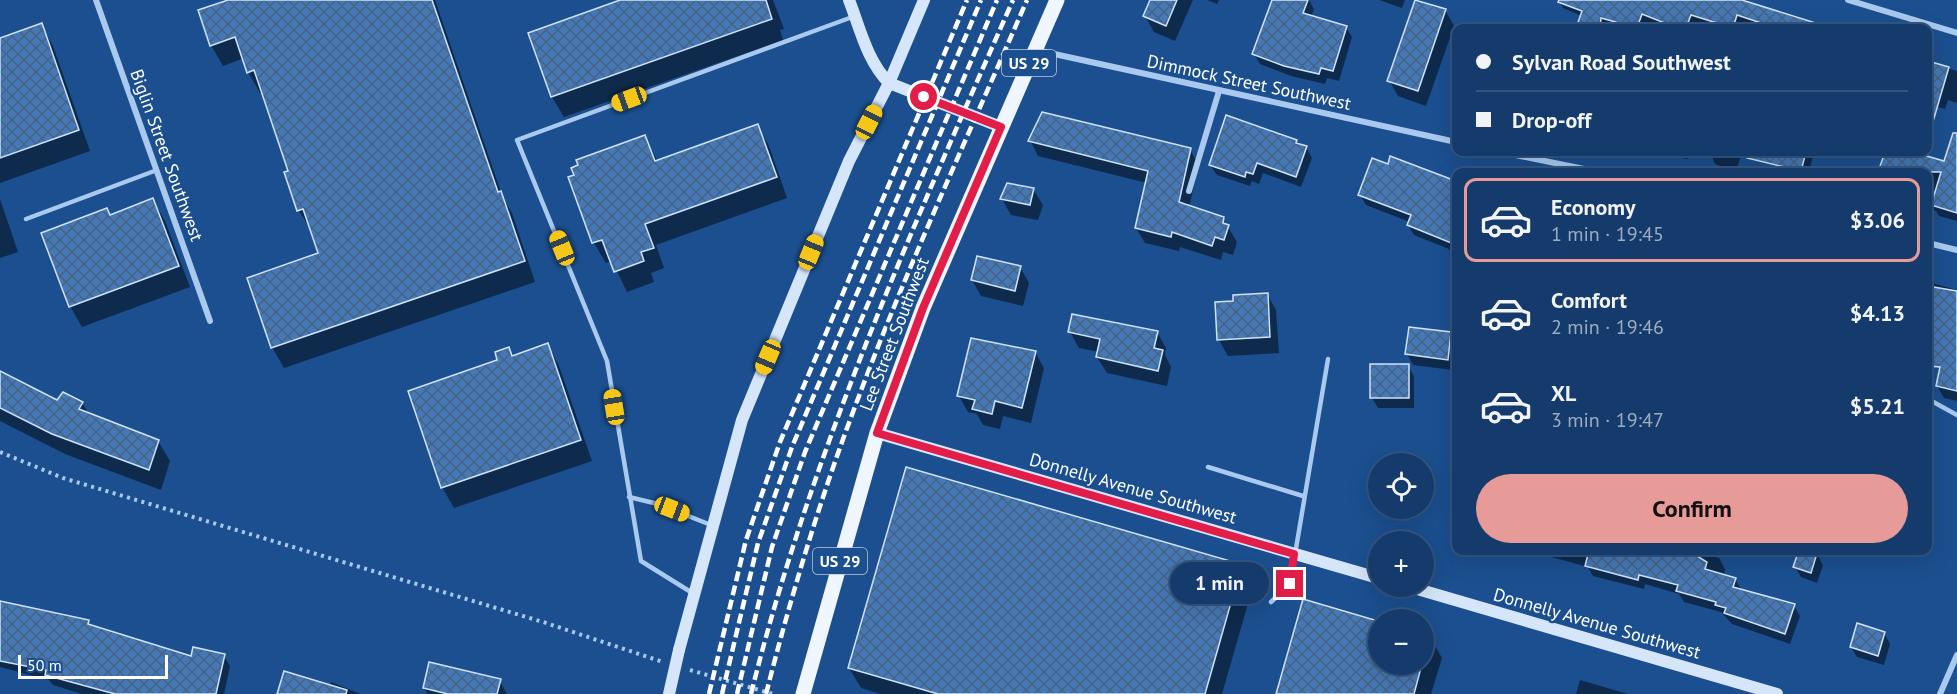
<!DOCTYPE html>
<html lang="en">
<head>
<meta charset="utf-8">
<style>
	:root { --surface:#143b6b; --page:#1d4271; --text:#f1f3f6; --muted:#9dadc1; --line:#33557e; --accent:#e69b98 }
	body { margin:0; font-family:"PT Sans",sans-serif; background:var(--page); color:var(--text); height:100vh; display:flex; flex-direction:column; font-size:22px; white-space:nowrap }
	* { box-sizing:border-box; margin:0 }
	p { font-size:20px; color:var(--muted) }
	.icon { flex:none; width:33px; height:33px; fill:none; stroke:currentColor; stroke-width:2; stroke-linecap:round; stroke-linejoin:round }
	.map { position:relative; flex:1; overflow:hidden }
	.panel { position:absolute; left:1452px; top:168px; width:480px; height:387px; display:flex; flex-direction:column; background:var(--surface); border-radius:12px; box-shadow:0 6px 24px #0002,0 0 0 2px var(--line) }
	.panel>* { flex:none }
	.hud { position:absolute; left:1452px; top:24px; width:480px; height:132px; border-radius:12px; box-shadow:0 6px 24px #0002,0 0 0 2px var(--line); display:grid; align-content:center; height:132px; padding:0 24px; background:var(--surface) }
	.controls { position:absolute; left:1368px; top:453px; display:grid; gap:12px }
	.controls a { display:grid; place-items:center; width:66px; height:66px; border-radius:50%; background:var(--surface); box-shadow:0 6px 24px #0002,0 0 0 2px var(--line); font-size:30px }
	.scale { position:absolute; left:18px; bottom:15px; width:150px; box-sizing:border-box; padding-left:6px; border:3px solid #fff; border-top:0; font-size:16px; line-height:21px; white-space:nowrap; color:#fff; -webkit-text-stroke:4px #1b4f8f; paint-order:stroke }
	.end { position:absolute; width:27px; height:27px; margin:-14px; border:8px solid #e11d48; background:#fff; box-shadow:0 0 0 3px #fff }
	.from { border-radius:50% }
	.bubble { position:absolute; height:42px; border-radius:21px; background:var(--surface); box-shadow:0 6px 24px #0002,0 0 0 2px var(--line); font-size:20px; font-weight:700; line-height:42px; text-align:center }
	.car { position:absolute; width:18px; height:36px; margin:-18px -9px; border-radius:8px; box-shadow:0 0 4px 2px #0007; background:linear-gradient(#f5c518 24%,#345 0 40%,#f5c518 0 76%,#345 0 86%,#f5c518 0) }
	.hud b { display:flex; align-items:center; gap:21px; height:57px; font-size:22px }
	.hud b+b { border-top:2px solid var(--line) }
	.hud i { width:15px; height:15px; background:var(--text) }
	ul { padding:10px 0 0; list-style:none }
	li { display:flex; align-items:center; gap:18px; height:84px; margin:0 12px 9px; padding:0 12px; border:3px solid transparent; border-radius:12px }
	li div { flex:1 }
	li b { display:block; font-size:22px }
	li em { font-style:normal; font-weight:700 }
	li.active { border-color:var(--accent) }
	li>.icon { width:54px; height:54px; stroke-width:1.5 }
	.primary-button { display:flex; gap:12px; margin-top:auto; padding:12px 24px }
	.primary-button a { flex:1; height:69px; border-radius:36px; background:var(--accent); color:#111; font-size:24px; font-weight:700; line-height:69px; text-align:center }
	.map>svg:first-child { display:block }
</style>
</head>
<body>
<div class="map">
<svg width="1957" height="694" viewBox="0 0 1957 694">
	<defs>
		<pattern id="building-cross-hatch" width="8" height="8" patternUnits="userSpaceOnUse" patternTransform="scale(1.5)"><rect width="8" height="8" fill="#4478b7"/><path d="M0 0l8 8M0 8l8-8" fill="none" stroke="#486282"/></pattern>
	</defs>
	<rect width="100%" height="100%" fill="#1b4f8f"/>
	<g fill="#0007">
		<polygon points="228,0 435,0 503,198 512,213 535,282 284,368 272,347 320,254 312,230 298,210 290,172 263,92 260,93 248,72 244,58 223,66 211,45"/>
		<polygon points="624,0 773,0 784,29 780,30 783,40 564,117 552,97"/>
		<polygon points="1151,0 1193,0 1175,41 1154,32 1145,16"/>
		<polygon points="1207,0 1219,0 1217,4"/>
		<polygon points="1274,0 1309,0 1314,9 1311,17 1346,27 1352,37 1339,81 1327,78 1325,84 1291,76 1260,64 1254,54"/>
		<polygon points="1379,0 1405,0 1402,8"/>
		<polygon points="1558,0 1746,0 1749,5 1827,28 1756,28 1743,24 1742,28 1709,28 1697,25 1695,28 1659,28 1648,24 1646,28 1612,28 1602,25 1601,28 1578,28 1582,16 1563,8"/>
		<polygon points="1445,10 1454,26 1426,106 1398,96 1389,80"/>
		<polygon points="1518,23 1534,28 1516,28"/>
		<polygon points="41,25 53,46 90,151 0,183 0,40"/>
		<polygon points="1928,63 1957,71 1957,103 1948,100 1945,109 1928,104"/>
		<polygon points="757,126 769,146 787,198 656,245 664,268 651,273 654,282 627,292 612,261 606,263 594,243 570,178 645,137 658,162"/>
		<polygon points="1030,140 1190,150 1199,165 1189,207 1223,219 1237,242 1233,255 1223,252 1221,260 1180,247 1179,251 1145,243 1136,228 1147,183 1038,156"/>
		<polygon points="1296,141 1306,147 1312,158 1301,187 1263,173 1259,184 1252,181 1250,186 1217,175 1210,165"/>
		<polygon points="1661,152 1689,152 1688,159 1663,155"/>
		<polygon points="1710,152 1743,152 1735,172 1715,164"/>
		<polygon points="1775,152 1814,152 1809,172 1777,172 1772,163"/>
		<polygon points="1886,152 1921,152 1924,156 1957,166 1957,221 1939,216 1936,211 1928,208 1928,172 1879,172"/>
		<polygon points="1389,165 1456,182 1456,262 1449,249 1414,235 1408,225 1410,222 1366,205 1360,195"/>
		<polygon points="1033,189 1043,205 1038,220 1011,215 1002,199"/>
		<polygon points="0,199 18,252 0,258"/>
		<polygon points="153,200 165,221 190,287 82,327 70,306 110,216"/>
		<polygon points="1020,267 1029,283 1023,306 981,296 972,280"/>
		<polygon points="1928,282 1957,290 1957,401 1944,398 1937,386 1947,342 1928,339"/>
		<polygon points="1267,294 1276,310 1279,353 1228,356 1219,340 1235,302"/>
		<polygon points="1070,332 1157,332 1166,348 1165,355 1171,367 1167,386 1107,373 1097,357 1099,352 1079,348"/>
		<polygon points="1450,334 1456,344 1453,370 1413,365 1407,354"/>
		<polygon points="548,345 559,366 592,461 454,508 442,487 499,361 508,349 513,357"/>
		<polygon points="1035,352 1044,368 1031,423 1003,416 1000,429 983,425 977,414 968,412 959,396"/>
		<polygon points="1408,366 1414,376 1414,408 1378,408 1372,398"/>
		<polygon points="0,373 57,402 82,403 89,414 158,441 170,461 161,490 65,454 0,421"/>
		<polygon points="1542,550 1689,550 1719,558 1725,569 1724,576 1735,579 1741,589 1794,606 1800,616 1790,644 1732,624 1721,612 1684,602 1679,594 1645,584 1644,589 1593,576 1588,567 1544,555"/>
		<polygon points="1817,554 1823,565 1817,583 1801,577 1795,567"/>
		<polygon points="1236,564 1248,585 1243,600 1247,607 1222,694 881,694 861,688 849,668"/>
		<polygon points="0,600 2,603 88,621 91,627 192,658 224,656 230,666 224,694 82,694 53,685 49,680 0,667"/>
		<polygon points="1304,601 1378,622 1378,664 1424,664 1424,636 1430,637 1442,658 1431,694 1278,694"/>
		<polygon points="1884,633 1890,644 1884,665 1857,657 1851,647"/>
		<polygon points="1580,680 1628,694 1576,694"/>
		<polygon points="500,681 507,694 428,694 424,688"/>
		<polygon points="331,682 361,694 279,694 330,686"/>
	</g>
	<g fill="url(#building-cross-hatch)" stroke="#cfe3fa" stroke-width="1.5">
		<polygon points="228,0 432,0 498,192 501,191 525,261 271,348 247,278 318,253 303,209 297,211 284,172 288,171 254,70 247,73 235,37 210,46 198,10"/>
		<polygon points="620,0 766,0 772,19 551,97 528,33"/>
		<polygon points="1150,0 1177,0 1166,26 1143,16"/>
		<polygon points="1272,0 1308,0 1303,13 1347,26 1333,71 1321,68 1319,74 1284,66 1252,54"/>
		<polygon points="1415,0 1446,9 1418,91 1387,81"/>
		<polygon points="1559,0 1742,0 1819,24 1819,28 1766,28 1767,25 1737,15 1733,28 1691,15 1686,28 1677,28 1642,14 1637,28 1601,18 1600,28 1576,28 1582,11 1558,2"/>
		<polygon points="42,23 79,130 0,158 0,38"/>
		<polygon points="1928,61 1949,67 1932,125 1928,124"/>
		<polygon points="1042,112 1191,148 1179,202 1224,217 1223,223 1229,225 1224,240 1215,237 1212,246 1172,232 1171,237 1135,228 1148,171 1028,141"/>
		<polygon points="1226,115 1297,140 1296,143 1307,146 1296,177 1257,163 1253,174 1246,172 1245,177 1209,165"/>
		<polygon points="758,124 777,177 645,224 654,248 641,252 644,261 614,272 602,240 592,243 568,177 574,175 571,168 578,165 576,160 645,135 655,161"/>
		<polygon points="1953,133 1957,133 1957,213 1931,205 1941,172 1878,172 1885,152 1913,152 1944,161"/>
		<polygon points="1748,152 1806,152 1801,171 1747,158"/>
		<polygon points="1390,156 1456,181 1456,245 1407,225 1411,215 1358,195 1372,158 1388,164"/>
		<polygon points="1007,183 1034,188 1030,205 1000,199"/>
		<polygon points="153,198 179,266 69,307 41,233 107,208 110,215"/>
		<polygon points="977,256 1021,266 1015,291 971,280"/>
		<polygon points="1928,286 1957,291 1957,391 1936,386 1940,367 1928,366"/>
		<polygon points="1268,293 1270,337 1217,340 1215,302 1233,301 1233,295"/>
		<polygon points="1072,314 1158,331 1154,348 1163,350 1158,371 1096,357 1100,339 1068,332"/>
		<polygon points="1409,327 1451,332 1448,360 1405,354"/>
		<polygon points="971,338 1036,351 1022,408 995,401 992,414 972,409 975,400 957,396"/>
		<polygon points="548,343 581,440 441,488 408,391 497,360 495,352 509,347 512,356"/>
		<rect x="1370" y="364" width="39" height="34"/>
		<polygon points="0,371 57,400 63,392 83,402 79,409 159,440 149,470 52,434 0,408"/>
		<polygon points="906,467 1237,563 1231,584 1236,585 1205,694 938,694 848,668"/>
		<polygon points="1589,550 1698,550 1697,556 1707,562 1705,569 1736,578 1733,587 1795,604 1785,634 1724,613 1726,608 1715,605 1716,602 1676,591 1678,585 1639,575 1638,580 1585,566"/>
		<polygon points="1799,550 1818,550 1811,573 1793,567"/>
		<polygon points="1303,599 1378,621 1378,664 1422,664 1414,694 1276,694"/>
		<polygon points="0,601 89,620 88,624 191,656 193,647 225,654 216,694 115,694 45,675 46,670 0,661"/>
		<polygon points="1857,623 1885,632 1878,656 1850,647"/>
		<polygon points="429,662 501,679 497,694 448,694 423,688"/>
		<polygon points="284,671 347,690 346,694 277,694"/>
	</g>
	<g fill="none" stroke-linecap="round" stroke-linejoin="round">
		<g stroke="#a9c9ee" stroke-width="4" stroke-dasharray="3 4.5" stroke-linecap="butt">
			<polyline points="0,452 63,478 543,622 663,662"/>
			<polyline points="690,670 773,694"/>
		</g>
		<g stroke="#a9c9ee" stroke-width="4.5">
			<polyline points="26,219 157,170"/>
			<polyline points="1928,399 1957,415"/>
			<polyline points="1208,467 1303,496"/>
			<polyline points="629,497 658,504 711,525"/>
			<polyline points="694,594 641,561 607,361 517,140 855,16"/>
			<polyline points="1271,602 1290,584 1328,359"/>
		</g>
		<g stroke="#a9c9ee" stroke-width="6">
			<polyline points="96,0 210,321"/>
			<polyline points="1848,0 1957,33"/>
			<polyline points="1036,50 1456,142"/>
			<polyline points="1501,152 1599,172"/>
			<polyline points="1189,191 1219,91"/>
			<polyline points="1928,243 1957,250"/>
			<polyline points="1940,694 1957,655"/>
		</g>
		<g stroke="#d6e6fa" stroke-width="12">
			<path d="M849,0C860,28 867,61 889,83L1001,127"/>
			<polyline points="877,433 1378,578"/>
			<polyline points="1407,586 1777,694"/>
			<polyline points="679,650 742,420 849,161 889,83 924,0"/>
		</g>
		<polyline stroke="#f0f6ff" stroke-width="15" points="803,694 877,433 923,308 1057,0"/>
		<g stroke="#fff" stroke-width="4.5" stroke-dasharray="10 4.5" stroke-linecap="butt">
			<polyline points="709,694 746,540 780,442 967,0"/>
			<polyline points="722,694 758,543 792,447 981,0"/>
			<polyline points="737,694 772,547 805,452 997,0"/>
			<path d="M751,694C811,452 913,227 1013,0"/>
			<path d="M766,694C791,596 820,499 856,404C907,267 969,134 1027,0"/>
		</g>
		<polyline stroke="#d6e6fa" stroke-width="12" points="669,694 679,650"/>
	</g>
	<g fill="none" stroke-linecap="round" stroke-linejoin="round">
		<polyline stroke="#e11d48" stroke-width="8" points="924,97 1001,127 923,308 877,433 1294,554 1290,584"/>
	</g>
	<g text-anchor="middle" dominant-baseline="central" stroke-width="5" stroke-linejoin="round" paint-order="stroke">
		<g fill="#1b4f8f" stroke="#bbcadd" stroke-width="1.5">
			<rect x="1002" y="50" width="54" height="26" rx="4.5"/>
			<rect x="813" y="548" width="54" height="26" rx="4.5"/>
		</g>
		<g font-size="16" font-weight="bold" fill="#fff">
			<text x="1029" y="63">US 29</text>
			<text x="840" y="561">US 29</text>
		</g>
		<g font-size="18" fill="#fff" stroke="#1b4f8f">
			<text transform="translate(1249 82) rotate(12)">Dimmock Street Southwest</text>
			<text transform="translate(167 155) rotate(70)">Biglin Street Southwest</text>
			<text transform="translate(894 334) rotate(-69)">Lee Street Southwest</text>
			<text transform="translate(1133 488) rotate(16)">Donnelly Avenue Southwest</text>
			<text transform="translate(1597 623) rotate(16)">Donnelly Avenue Southwest</text>
		</g>
	</g>
</svg>
<div class="controls">
<a><svg class="icon" aria-label="locate" viewBox="0 0 24 24"><circle cx="12" cy="12" r="6"/><path d="M12 2v4M12 18v4M2 12h4M18 12h4"/></svg></a>
<a>+</a>
<a>−</a>
</div>
<div class="scale">50 m</div>
<i class="end from" style="left:924px;top:97px"></i>
<i class="end" style="left:1290px;top:584px"></i>
<div class="bubble" style="left:1170px;top:562px;width:99px">1 min</div>
<i class="car" style="left:629px;top:99px;rotate:250deg"></i>
<i class="car" style="left:869px;top:122px;rotate:27deg"></i>
<i class="car" style="left:562px;top:248px;rotate:338deg"></i>
<i class="car" style="left:811px;top:252px;rotate:22deg"></i>
<i class="car" style="left:768px;top:357px;rotate:203deg"></i>
<i class="car" style="left:614px;top:407px;rotate:351deg"></i>
<i class="car" style="left:672px;top:509px;rotate:111deg"></i>
<div class="hud">
<b><i class="from"></i>Sylvan Road Southwest</b>
<b><i></i>Drop-off</b>
</div>
<section class="panel">
<ul>
<li class="active"><svg class="icon" aria-label="car" viewBox="0 0 24 24"><path d="M5 17H2v-5l4-1 3-4h7l3 4 3 1v5h-3M9 17h6M6 11h13"/><circle cx="7" cy="17" r="2"/><circle cx="17" cy="17" r="2"/></svg><div><b>Economy</b><p>1 min · 19:45</p></div><em>$3.06</em></li>
<li><svg class="icon" aria-label="car" viewBox="0 0 24 24"><path d="M5 17H2v-5l4-1 3-4h7l3 4 3 1v5h-3M9 17h6M6 11h13"/><circle cx="7" cy="17" r="2"/><circle cx="17" cy="17" r="2"/></svg><div><b>Comfort</b><p>2 min · 19:46</p></div><em>$4.13</em></li>
<li><svg class="icon" aria-label="car" viewBox="0 0 24 24"><path d="M5 17H2v-5l4-1 3-4h7l3 4 3 1v5h-3M9 17h6M6 11h13"/><circle cx="7" cy="17" r="2"/><circle cx="17" cy="17" r="2"/></svg><div><b>XL</b><p>3 min · 19:47</p></div><em>$5.21</em></li>
</ul>
<div class="primary-button"><a>Confirm</a></div>
</section>
</div>
</body>
</html>
